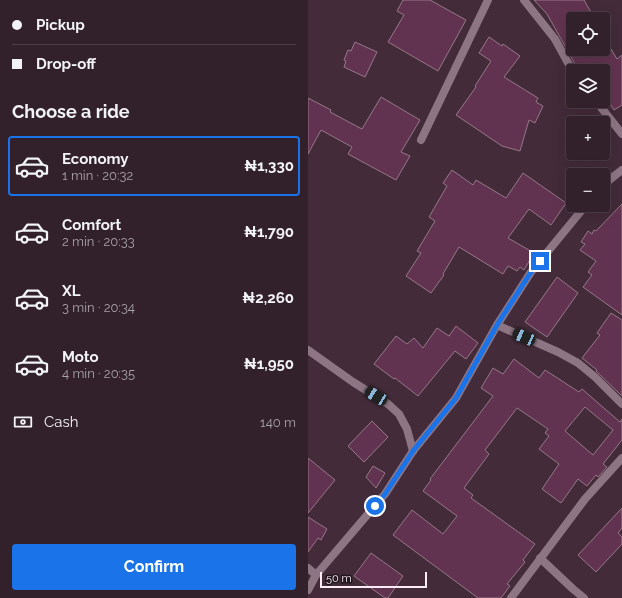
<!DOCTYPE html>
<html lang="en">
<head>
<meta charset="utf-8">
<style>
	:root { --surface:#32202b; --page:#3d2d37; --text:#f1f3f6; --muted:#a8a3a9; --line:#4d3e47; --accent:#1a73e8 }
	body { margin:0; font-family:Raleway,sans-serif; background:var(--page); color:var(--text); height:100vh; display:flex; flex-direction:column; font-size:15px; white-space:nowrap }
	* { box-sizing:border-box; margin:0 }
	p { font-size:13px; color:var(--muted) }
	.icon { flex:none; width:22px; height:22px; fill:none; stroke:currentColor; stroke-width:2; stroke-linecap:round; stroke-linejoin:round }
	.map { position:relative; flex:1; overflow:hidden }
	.drawer { display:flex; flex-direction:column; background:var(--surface); width:308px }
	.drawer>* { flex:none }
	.hud { display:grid; align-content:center; height:88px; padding:0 12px; background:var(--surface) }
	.buttons { position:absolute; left:258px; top:12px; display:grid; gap:8px }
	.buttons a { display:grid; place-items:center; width:44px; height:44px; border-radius:4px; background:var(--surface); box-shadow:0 4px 16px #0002,0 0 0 1px var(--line); font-size:20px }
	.scale { position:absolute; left:12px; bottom:10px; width:107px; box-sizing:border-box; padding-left:4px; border:2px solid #fcecf5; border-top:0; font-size:11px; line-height:14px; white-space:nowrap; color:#fcecf5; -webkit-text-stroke:3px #22171e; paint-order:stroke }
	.end { position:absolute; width:18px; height:18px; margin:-9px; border:5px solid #1a73e8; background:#fff; box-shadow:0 0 0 2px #fff }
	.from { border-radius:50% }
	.car { position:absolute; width:12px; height:24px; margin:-12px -6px; border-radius:5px; box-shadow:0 0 3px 1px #0007; background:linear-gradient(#222 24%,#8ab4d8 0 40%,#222 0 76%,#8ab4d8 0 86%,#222 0) }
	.hud b { display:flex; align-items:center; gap:14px; height:38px; font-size:15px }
	.hud b+b { border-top:1px solid var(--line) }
	.hud i { width:10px; height:10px; background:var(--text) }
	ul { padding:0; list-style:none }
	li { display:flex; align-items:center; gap:12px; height:60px; margin:0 8px 6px; padding:0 4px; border:2px solid transparent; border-radius:4px }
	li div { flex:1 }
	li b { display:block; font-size:15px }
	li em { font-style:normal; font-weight:700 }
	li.active { border-color:var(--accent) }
	li>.icon { width:36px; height:36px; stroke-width:1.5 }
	h2 { padding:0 12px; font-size:18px; line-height:48px }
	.pay { display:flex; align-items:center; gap:10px; height:44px; padding:0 12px; font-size:15px }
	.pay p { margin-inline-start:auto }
	.cta { display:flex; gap:8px; margin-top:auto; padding:8px 12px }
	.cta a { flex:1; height:46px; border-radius:4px; background:var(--accent); color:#fff; font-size:16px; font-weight:700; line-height:46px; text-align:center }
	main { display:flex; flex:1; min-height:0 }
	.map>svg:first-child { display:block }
</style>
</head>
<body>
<main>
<section class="drawer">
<div class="hud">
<b><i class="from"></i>Pickup</b>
<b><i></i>Drop-off</b>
</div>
<h2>Choose a ride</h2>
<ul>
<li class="active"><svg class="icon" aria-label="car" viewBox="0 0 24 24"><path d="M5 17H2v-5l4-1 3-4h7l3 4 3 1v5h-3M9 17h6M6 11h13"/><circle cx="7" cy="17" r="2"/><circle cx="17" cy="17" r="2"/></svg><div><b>Economy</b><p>1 min · 20:32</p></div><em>₦1,330</em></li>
<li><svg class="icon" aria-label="car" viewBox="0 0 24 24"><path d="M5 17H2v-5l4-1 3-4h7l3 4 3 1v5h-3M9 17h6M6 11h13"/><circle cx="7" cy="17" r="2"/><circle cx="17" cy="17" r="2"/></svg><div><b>Comfort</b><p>2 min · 20:33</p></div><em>₦1,790</em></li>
<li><svg class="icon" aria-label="car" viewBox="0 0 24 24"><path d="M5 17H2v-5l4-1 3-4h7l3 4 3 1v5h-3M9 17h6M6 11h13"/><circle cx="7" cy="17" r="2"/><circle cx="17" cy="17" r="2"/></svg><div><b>XL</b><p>3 min · 20:34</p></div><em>₦2,260</em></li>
<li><svg class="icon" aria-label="car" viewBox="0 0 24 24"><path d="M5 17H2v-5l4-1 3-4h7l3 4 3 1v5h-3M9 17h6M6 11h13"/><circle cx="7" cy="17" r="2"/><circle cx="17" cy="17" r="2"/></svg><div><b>Moto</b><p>4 min · 20:35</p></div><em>₦1,950</em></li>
</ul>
<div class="pay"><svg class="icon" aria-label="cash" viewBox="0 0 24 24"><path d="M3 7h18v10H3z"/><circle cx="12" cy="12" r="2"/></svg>Cash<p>140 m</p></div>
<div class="cta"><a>Confirm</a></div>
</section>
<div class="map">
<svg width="314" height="598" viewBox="0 0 314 598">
	<rect width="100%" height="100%" fill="#432b39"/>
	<g fill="#623350" stroke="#957888" fill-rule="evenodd">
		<polygon points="95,0 122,0 158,20 130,71 80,42 96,15 89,11"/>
		<polygon points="226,0 276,0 287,19 265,19 265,49 303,49 309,59 314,55 314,105 306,110 299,99 301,97 295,88 295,71 271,71 239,14"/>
		<polygon points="181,37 194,46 195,44 212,56 196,77 230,98 228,102 235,106 227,123 221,120 212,151 194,146 148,115 168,87 167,86 183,61 171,53"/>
		<polygon points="47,42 69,52 57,77 36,67 38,61 36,60 40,50 43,51"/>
		<polygon points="73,97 112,120 93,152 102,156 88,180 40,154 44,147 13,130 0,154 0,98 23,110 22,112 54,129"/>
		<polygon points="144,170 165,185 168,180 198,198 215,173 258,203 243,225 221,209 200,238 226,253 216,270 212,267 209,271 200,266 195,274 151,247 135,274 136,275 123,293 98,276 113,253 109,251 127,221 121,217 139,186 135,183"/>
		<polygon points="314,204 314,315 275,287 284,275 280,272 288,261 272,250 277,244 273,242 280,231 284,234 286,230 288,231"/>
		<polygon points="249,277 270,293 239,337 217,322"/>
		<polygon points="303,313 314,320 314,396 288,371 289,370 274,358 292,335 289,333"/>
		<polygon points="148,326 170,343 158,359 147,351 110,396 87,378 86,379 66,364 88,336 99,344 106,338 115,348 129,328 141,336"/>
		<path d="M206,359L231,378L237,370L271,392L274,389L312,422L314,419V440L295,464L299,467L290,477L288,475L279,486L270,479L253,503L234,489L251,464L231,449L241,436L237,433L240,429L209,408L177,450L181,454L156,488L165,495L163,498L227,544L215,560L217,562L199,584L202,586L193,598H170L85,535L104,510L135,534L149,516L115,491L123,480L122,479L185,396L173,388L185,368L195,374ZM277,407L305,430L285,455L257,431Z"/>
		<polygon points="64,421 80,437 56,462 40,446"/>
		<polygon points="0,458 27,480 0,513"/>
		<polygon points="65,466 77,473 68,488 58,477"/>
		<polygon points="314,508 314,528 310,533 314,537 314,544 288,572 270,555"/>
		<polygon points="0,517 19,529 13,540 10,538 0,552"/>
		<polygon points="63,553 95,576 80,598 77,598 46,576"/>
	</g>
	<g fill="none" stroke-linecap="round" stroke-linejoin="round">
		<g stroke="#8d7583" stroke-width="8">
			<polyline points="216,0 247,39 265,72"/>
			<polyline points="288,101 314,134"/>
			<polyline points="113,140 180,0"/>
			<polyline points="295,185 314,170"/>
			<polyline points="189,325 250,352 270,363 287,377 314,404"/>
			<polyline points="0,350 45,382 80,404 91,414 99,429 105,451"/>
			<polyline points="232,558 265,589 276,598"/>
			<polyline points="0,568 8,575"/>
			<polyline points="0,590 8,575 77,494 105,451 148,398 189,325 223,272 278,205"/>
			<polyline points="203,598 277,499 314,458"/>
		</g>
	</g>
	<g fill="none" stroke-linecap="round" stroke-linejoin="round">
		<polyline stroke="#1a73e8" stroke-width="5" points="67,506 77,494 105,451 148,398 189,325 223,272 232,261"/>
	</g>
</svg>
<div class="buttons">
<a><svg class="icon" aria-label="locate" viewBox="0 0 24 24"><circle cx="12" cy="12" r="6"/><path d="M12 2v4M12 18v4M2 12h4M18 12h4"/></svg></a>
<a><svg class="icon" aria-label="layers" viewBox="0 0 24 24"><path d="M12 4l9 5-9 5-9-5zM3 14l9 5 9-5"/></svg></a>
<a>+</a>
<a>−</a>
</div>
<div class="scale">50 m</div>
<i class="end from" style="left:67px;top:506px"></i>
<i class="end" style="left:232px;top:261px"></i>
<i class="car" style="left:216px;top:337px;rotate:294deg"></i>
<i class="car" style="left:68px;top:396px;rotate:302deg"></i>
</div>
</main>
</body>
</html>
